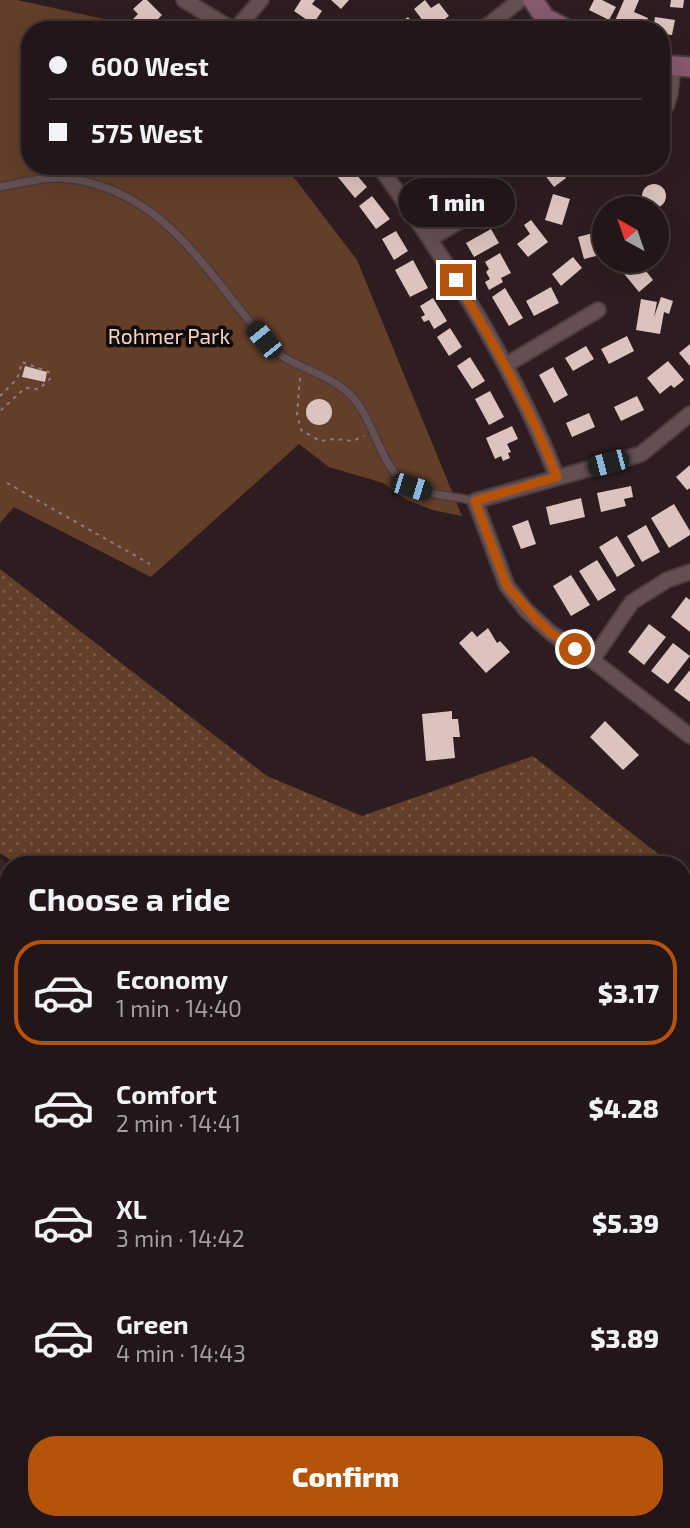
<!DOCTYPE html>
<html lang="en">
<head>
<meta charset="utf-8">
<style>
	:root { --surface:#221618; --page:#2e2325; --text:#f1f3f6; --muted:#a29fa2; --line:#3f3537; --accent:#b45309 }
	body { margin:0; font-family:"Exo 2",sans-serif; background:var(--page); color:var(--text); height:100vh; display:flex; flex-direction:column; font-size:26px; white-space:nowrap }
	* { box-sizing:border-box; margin:0 }
	p { font-size:23px; color:var(--muted) }
	.icon { flex:none; width:38px; height:38px; fill:none; stroke:currentColor; stroke-width:2; stroke-linecap:round; stroke-linejoin:round }
	.map { position:relative; flex:1; overflow:hidden }
	.drawer { position:absolute; left:0px; top:856px; width:691px; height:674px; display:flex; flex-direction:column; background:var(--surface); border-radius:28px 28px 0 0; box-shadow:0 7px 28px #0002,0 0 0 2px var(--line) }
	.drawer>* { flex:none }
	.hud { position:absolute; left:21px; top:21px; width:649px; height:154px; border-radius:28px; box-shadow:0 7px 28px #0002,0 0 0 2px var(--line); display:grid; align-content:center; height:154px; padding:0 28px; background:var(--surface) }
	.needle { width:46px; rotate:320deg }
	.tools { position:absolute; left:592px; top:196px; display:grid; gap:14px }
	.tools a { display:grid; place-items:center; width:77px; height:77px; border-radius:50%; background:var(--surface); box-shadow:0 7px 28px #0002,0 0 0 2px var(--line); font-size:35px }
	.end { position:absolute; width:32px; height:32px; margin:-16px; border:9px solid #b45309; background:#fff; box-shadow:0 0 0 4px #fff }
	.from { border-radius:50% }
	.bubble { position:absolute; height:49px; border-radius:24px; background:var(--surface); box-shadow:0 7px 28px #0002,0 0 0 2px var(--line); font-size:23px; font-weight:800; line-height:49px; text-align:center }
	.car { position:absolute; width:21px; height:42px; margin:-21px -10px; border-radius:9px; box-shadow:0 0 5px 2px #0007; background:linear-gradient(#222 24%,#8ab4d8 0 40%,#222 0 76%,#8ab4d8 0 86%,#222 0) }
	.hud b { display:flex; align-items:center; gap:24px; height:66px; font-size:26px }
	.hud b+b { border-top:2px solid var(--line) }
	.hud i { width:18px; height:18px; background:var(--text) }
	ul { padding:0; list-style:none }
	li { display:flex; align-items:center; gap:21px; height:105px; margin:0 14px 10px; padding:0 14px; border:4px solid transparent; border-radius:28px }
	li div { flex:1 }
	li b { display:block; font-size:26px }
	li em { font-style:normal; font-weight:800 }
	li.selected { border-color:var(--accent) }
	li>.icon { width:63px; height:63px; stroke-width:1.5 }
	h2 { padding:0 28px; font-size:32px; line-height:84px }
	.primary-button { display:flex; gap:14px; margin-top:auto; padding:14px 28px }
	.primary-button a { flex:1; height:80px; border-radius:28px; background:var(--accent); color:#fff; font-size:28px; font-weight:800; line-height:80px; text-align:center }
	.map>svg:first-child { display:block }
</style>
</head>
<body>
<div class="map">
<svg width="690" height="1528" viewBox="0 0 690 1528">
	<defs>
		<pattern id="grass-dots" width="8" height="8" patternUnits="userSpaceOnUse" patternTransform="scale(1.75)"><rect width="8" height="8" fill="#633e29"/><path d="M2 2h.1M6 6h.1" fill="none" stroke="#7a5948" stroke-width="1.8" stroke-linecap="round"/></pattern>
		<pattern id="forest-firs" width="22" height="20" patternUnits="userSpaceOnUse" patternTransform="scale(1.75)"><rect width="22" height="20" fill="#633e29"/><path d="M5 1l3.5 6h-7zM16 11l3.5 6h-7z" fill="#7a5948"/></pattern>
		<pattern id="water-ripples" width="26" height="14" patternUnits="userSpaceOnUse" patternTransform="scale(1.75)"><rect width="26" height="14" fill="#6b3f6e"/><path d="M2 4q2-2 4 0t4 0M15 11q2-2 4 0t4 0" fill="none" stroke="#805a82"/></pattern>
	</defs>
	<rect width="100%" height="100%" fill="#2e1d20"/>
	<polygon fill="#3d252a" points="0,859 9,865 8,899 0,895"/>
	<g fill="url(#grass-dots)">
		<polygon points="0,569 267,776 362,816 533,756 671,864 17,864 0,853"/>
		<polygon points="682,874 690,879 690,1299 682,1295"/>
		<polygon points="0,917 9,922 9,1080 6,1073 0,1073"/>
		<polygon points="0,1191 9,1201 9,1285 0,1282"/>
		<polygon points="690,1349 690,1425 683,1417 683,1361"/>
		<polygon points="0,1423 9,1427 9,1475 0,1471"/>
		<polygon points="104,1521 217,1521 233,1528 119,1528"/>
	</g>
	<g fill="url(#forest-firs)">
		<polygon points="0,1073 6,1073 9,1080 9,1127 2,1117 4,1098 0,1092"/>
		<polygon points="9,1143 9,1201 0,1191 0,1152"/>
		<polygon points="683,1417 690,1425 690,1528 617,1528 598,1521 682,1521"/>
		<polygon points="365,1521 488,1521 507,1528 384,1528"/>
	</g>
	<polygon fill="#633e29" points="0,0 17,0 118,22 127,30 30,30 30,166 281,166 296,180 357,260 462,516 432,510 405,499 383,483 329,467 299,444 151,577 14,507 0,523"/>
	<g fill="url(#water-ripples)">
		<polygon points="0,1300 9,1303 9,1343 0,1339"/>
		<polygon points="488,1521 598,1521 617,1528 507,1528"/>
	</g>
	<g fill="#dbc3bf">
		<polygon points="143,0 147,0 162,15 147,30 143,30 133,19 138,14 133,9"/>
		<polygon points="301,0 315,0 312,4 322,11 313,24 294,11"/>
		<polygon points="331,0 349,0 341,9"/>
		<polygon points="425,0 431,8 439,3 449,16 430,30 414,9"/>
		<polygon points="594,0 602,0 616,7 609,20 589,10"/>
		<polygon points="624,0 639,0 634,12 648,18 643,30 629,28 628,30 611,30"/>
		<polygon points="671,0 684,0 683,8 670,7"/>
		<polygon points="408,17 418,30 390,30"/>
		<polygon points="655,17 675,20 672,35 662,34 662,30 653,30"/>
		<polygon points="288,19 304,30 281,30"/>
		<polygon points="349,166 367,187 355,198 337,176"/>
		<polygon points="421,166 429,166 432,170 421,177 416,170"/>
		<polygon points="449,166 477,166 456,181 447,168"/>
		<polygon points="538,166 558,166 566,178 554,187"/>
		<polygon points="436,171 450,197 437,205 423,179"/>
		<circle cx="654" cy="196" r="12"/>
		<polygon points="553,194 570,199 562,225 545,220"/>
		<polygon points="372,196 390,219 376,229 359,206"/>
		<polygon points="531,220 548,242 528,257 517,244 530,234 524,225"/>
		<polygon points="491,229 499,243 474,257 466,243"/>
		<polygon points="396,231 408,251 394,260 382,239"/>
		<polygon points="593,233 595,242 601,241 604,254 584,259 578,237"/>
		<polygon points="500,253 511,273 501,278 503,282 489,290 485,282 490,279 486,272 489,269 485,262"/>
		<polygon points="573,257 582,268 561,286 552,274"/>
		<polygon points="413,260 428,288 410,297 395,270"/>
		<polygon points="632,261 638,261 653,280 639,292 621,270"/>
		<polygon points="551,287 559,303 534,316 526,301"/>
		<polygon points="505,288 523,318 509,326 492,297"/>
		<polygon points="661,297 673,301 669,314 664,312 660,334 636,330 641,299 657,302 654,317"/>
		<polygon points="433,298 447,321 434,329 429,320 424,322 421,317 425,315 420,306"/>
		<polygon points="450,328 462,347 449,356 437,337"/>
		<polygon points="627,336 634,351 609,364 601,349"/>
		<polygon points="690,344 690,366 679,353"/>
		<polygon points="586,346 594,359 573,371 565,358"/>
		<polygon points="470,357 485,381 472,389 457,366"/>
		<polygon points="668,361 684,380 674,388 671,385 660,394 647,378"/>
		<polygon points="25,366 47,372 45,382 22,377"/>
		<polygon points="553,367 568,395 554,403 539,375"/>
		<polygon points="490,391 504,417 489,425 475,399"/>
		<polygon points="637,396 644,410 621,421 614,407"/>
		<circle cx="319" cy="412" r="13"/>
		<polygon points="589,413 595,427 572,437 566,423"/>
		<polygon points="512,426 518,439 507,444 511,452 508,453 510,458 503,461 501,456 495,459 486,438"/>
		<polygon points="690,465 690,488 687,490 676,477"/>
		<polygon points="631,486 633,497 624,499 626,506 601,512 597,493"/>
		<polygon points="581,498 585,517 550,525 546,507"/>
		<polygon points="674,504 690,531 690,535 669,548 651,518"/>
		<polygon points="528,520 536,544 521,549 512,526"/>
		<polygon points="646,525 660,552 642,562 627,536"/>
		<polygon points="617,536 635,566 617,577 599,547"/>
		<polygon points="597,560 616,590 598,601 579,571"/>
		<polygon points="571,575 590,605 571,616 553,586"/>
		<polygon points="686,597 690,600 690,632 671,617"/>
		<polygon points="649,624 666,637 644,665 628,652"/>
		<polygon points="488,628 497,643 500,641 510,652 486,673 459,643 472,631 477,637"/>
		<polygon points="673,643 690,656 668,684 651,671"/>
		<polygon points="690,670 690,702 674,690"/>
		<polygon points="452,711 452,719 458,719 460,737 453,737 455,758 426,761 422,714"/>
		<polygon points="605,721 639,755 623,770 590,737"/>
	</g>
	<g fill="none" stroke-linecap="round" stroke-linejoin="round">
		<defs>
			<g id="lane">
				<polyline points="662,112 670,107 674,94 677,67"/>
				<path d="M0,187C21,183 42,177 63,178C169,188 211,283 276,352C297,368 326,373 346,391C376,415 378,471 412,487C431,496 455,496 475,501"/>
				<polyline points="193,1528 196,1521"/>
			</g>
			<g id="street">
				<polyline points="184,0 233,30"/>
				<polyline points="235,30 261,0"/>
				<polyline points="482,30 520,0"/>
				<path d="M379,166C449,263 513,365 557,477"/>
				<polyline points="431,238 503,196"/>
				<polyline points="506,365 598,310"/>
				<polyline points="690,414 641,454 475,501 507,586 526,610 551,633 592,660 690,736"/>
				<polyline points="592,660 632,602 667,580 690,572"/>
			</g>
			<g id="secondary">
				<polyline points="533,0 545,18 568,30"/>
				<polyline points="662,65 690,67"/>
			</g>
			<g id="highway">
				<polyline points="0,1407 9,1411"/>
				<polyline points="0,1493 9,1497"/>
				<polyline points="61,1521 76,1528"/>
				<polyline points="261,1521 278,1528"/>
			</g>
		</defs>
		<use href="#lane" stroke="#493b3e" stroke-width="10"/>
		<use href="#street" stroke="#493b3e" stroke-width="18"/>
		<use href="#secondary" stroke="#493b3e" stroke-width="23"/>
		<use href="#highway" stroke="#493b3e" stroke-width="24"/>
		<g stroke="#8b7c7f" stroke-width="2" stroke-dasharray="3.5 5" stroke-linecap="butt">
			<polyline points="300,378 297,414 301,430 320,441 334,439 353,441 364,436"/>
			<polyline points="0,396 17,379 22,362 49,372 50,379 39,389 25,388 0,411"/>
			<polyline points="7,483 150,564"/>
			<polyline points="0,1022 9,1034"/>
			<polyline points="0,1284 9,1288"/>
			<polyline points="682,1413 690,1416"/>
			<polyline points="682,1491 690,1489"/>
			<polyline points="467,1521 468,1528"/>
		</g>
		<use href="#lane" stroke="#645053" stroke-width="7"/>
		<use href="#street" stroke="#645053" stroke-width="14"/>
		<use href="#secondary" stroke="#875a6e" stroke-width="19"/>
		<use href="#highway" stroke="#d870ad" stroke-width="21"/>
		<defs>
			<g id="rail">
				<polyline points="0,878 9,884"/>
				<polyline points="682,1324 690,1327"/>
			</g>
		</defs>
		<use href="#rail" stroke="#a09295" stroke-width="6"/>
		<use href="#rail" stroke="#110a0b" stroke-width="3.5" stroke-dasharray="10" stroke-linecap="butt"/>
	</g>
	<g fill="none" stroke-linecap="round" stroke-linejoin="round">
		<path stroke="#b45309" stroke-width="9" d="M456,280C494,344 530,407 557,477L475,501L507,586L537,620L551,633L575,649"/>
	</g>
	<g text-anchor="middle" dominant-baseline="central" stroke-width="7" stroke-linejoin="round" paint-order="stroke">
		<g font-size="21" fill="#f8d3c1" stroke="#110a0b">
			<text x="169" y="335">Rohmer Park</text>
		</g>
	</g>
</svg>
<div class="tools">
<a><svg class="needle" viewBox="-14 -14 28 28"><path d="M0-13l5 13h-10z" fill="#e53935"/><path d="M0 13l5-13h-10z" fill="#a29fa2"/></svg></a>
</div>
<i class="end from" style="left:575px;top:649px"></i>
<i class="end" style="left:456px;top:280px"></i>
<div class="bubble" style="left:399px;top:178px;width:116px">1 min</div>
<i class="car" style="left:264px;top:340px;rotate:321deg"></i>
<i class="car" style="left:608px;top:463px;rotate:255deg"></i>
<i class="car" style="left:411px;top:487px;rotate:107deg"></i>
<div class="hud">
<b><i class="from"></i>600 West</b>
<b><i></i>575 West</b>
</div>
<section class="drawer">
<h2>Choose a ride</h2>
<ul>
<li class="selected"><svg class="icon" aria-label="car" viewBox="0 0 24 24"><path d="M5 17H2v-5l4-1 3-4h7l3 4 3 1v5h-3M9 17h6M6 11h13"/><circle cx="7" cy="17" r="2"/><circle cx="17" cy="17" r="2"/></svg><div><b>Economy</b><p>1 min · 14:40</p></div><em>$3.17</em></li>
<li><svg class="icon" aria-label="car" viewBox="0 0 24 24"><path d="M5 17H2v-5l4-1 3-4h7l3 4 3 1v5h-3M9 17h6M6 11h13"/><circle cx="7" cy="17" r="2"/><circle cx="17" cy="17" r="2"/></svg><div><b>Comfort</b><p>2 min · 14:41</p></div><em>$4.28</em></li>
<li><svg class="icon" aria-label="car" viewBox="0 0 24 24"><path d="M5 17H2v-5l4-1 3-4h7l3 4 3 1v5h-3M9 17h6M6 11h13"/><circle cx="7" cy="17" r="2"/><circle cx="17" cy="17" r="2"/></svg><div><b>XL</b><p>3 min · 14:42</p></div><em>$5.39</em></li>
<li><svg class="icon" aria-label="car" viewBox="0 0 24 24"><path d="M5 17H2v-5l4-1 3-4h7l3 4 3 1v5h-3M9 17h6M6 11h13"/><circle cx="7" cy="17" r="2"/><circle cx="17" cy="17" r="2"/></svg><div><b>Green</b><p>4 min · 14:43</p></div><em>$3.89</em></li>
</ul>
<div class="primary-button"><a>Confirm</a></div>
</section>
</div>
</body>
</html>
